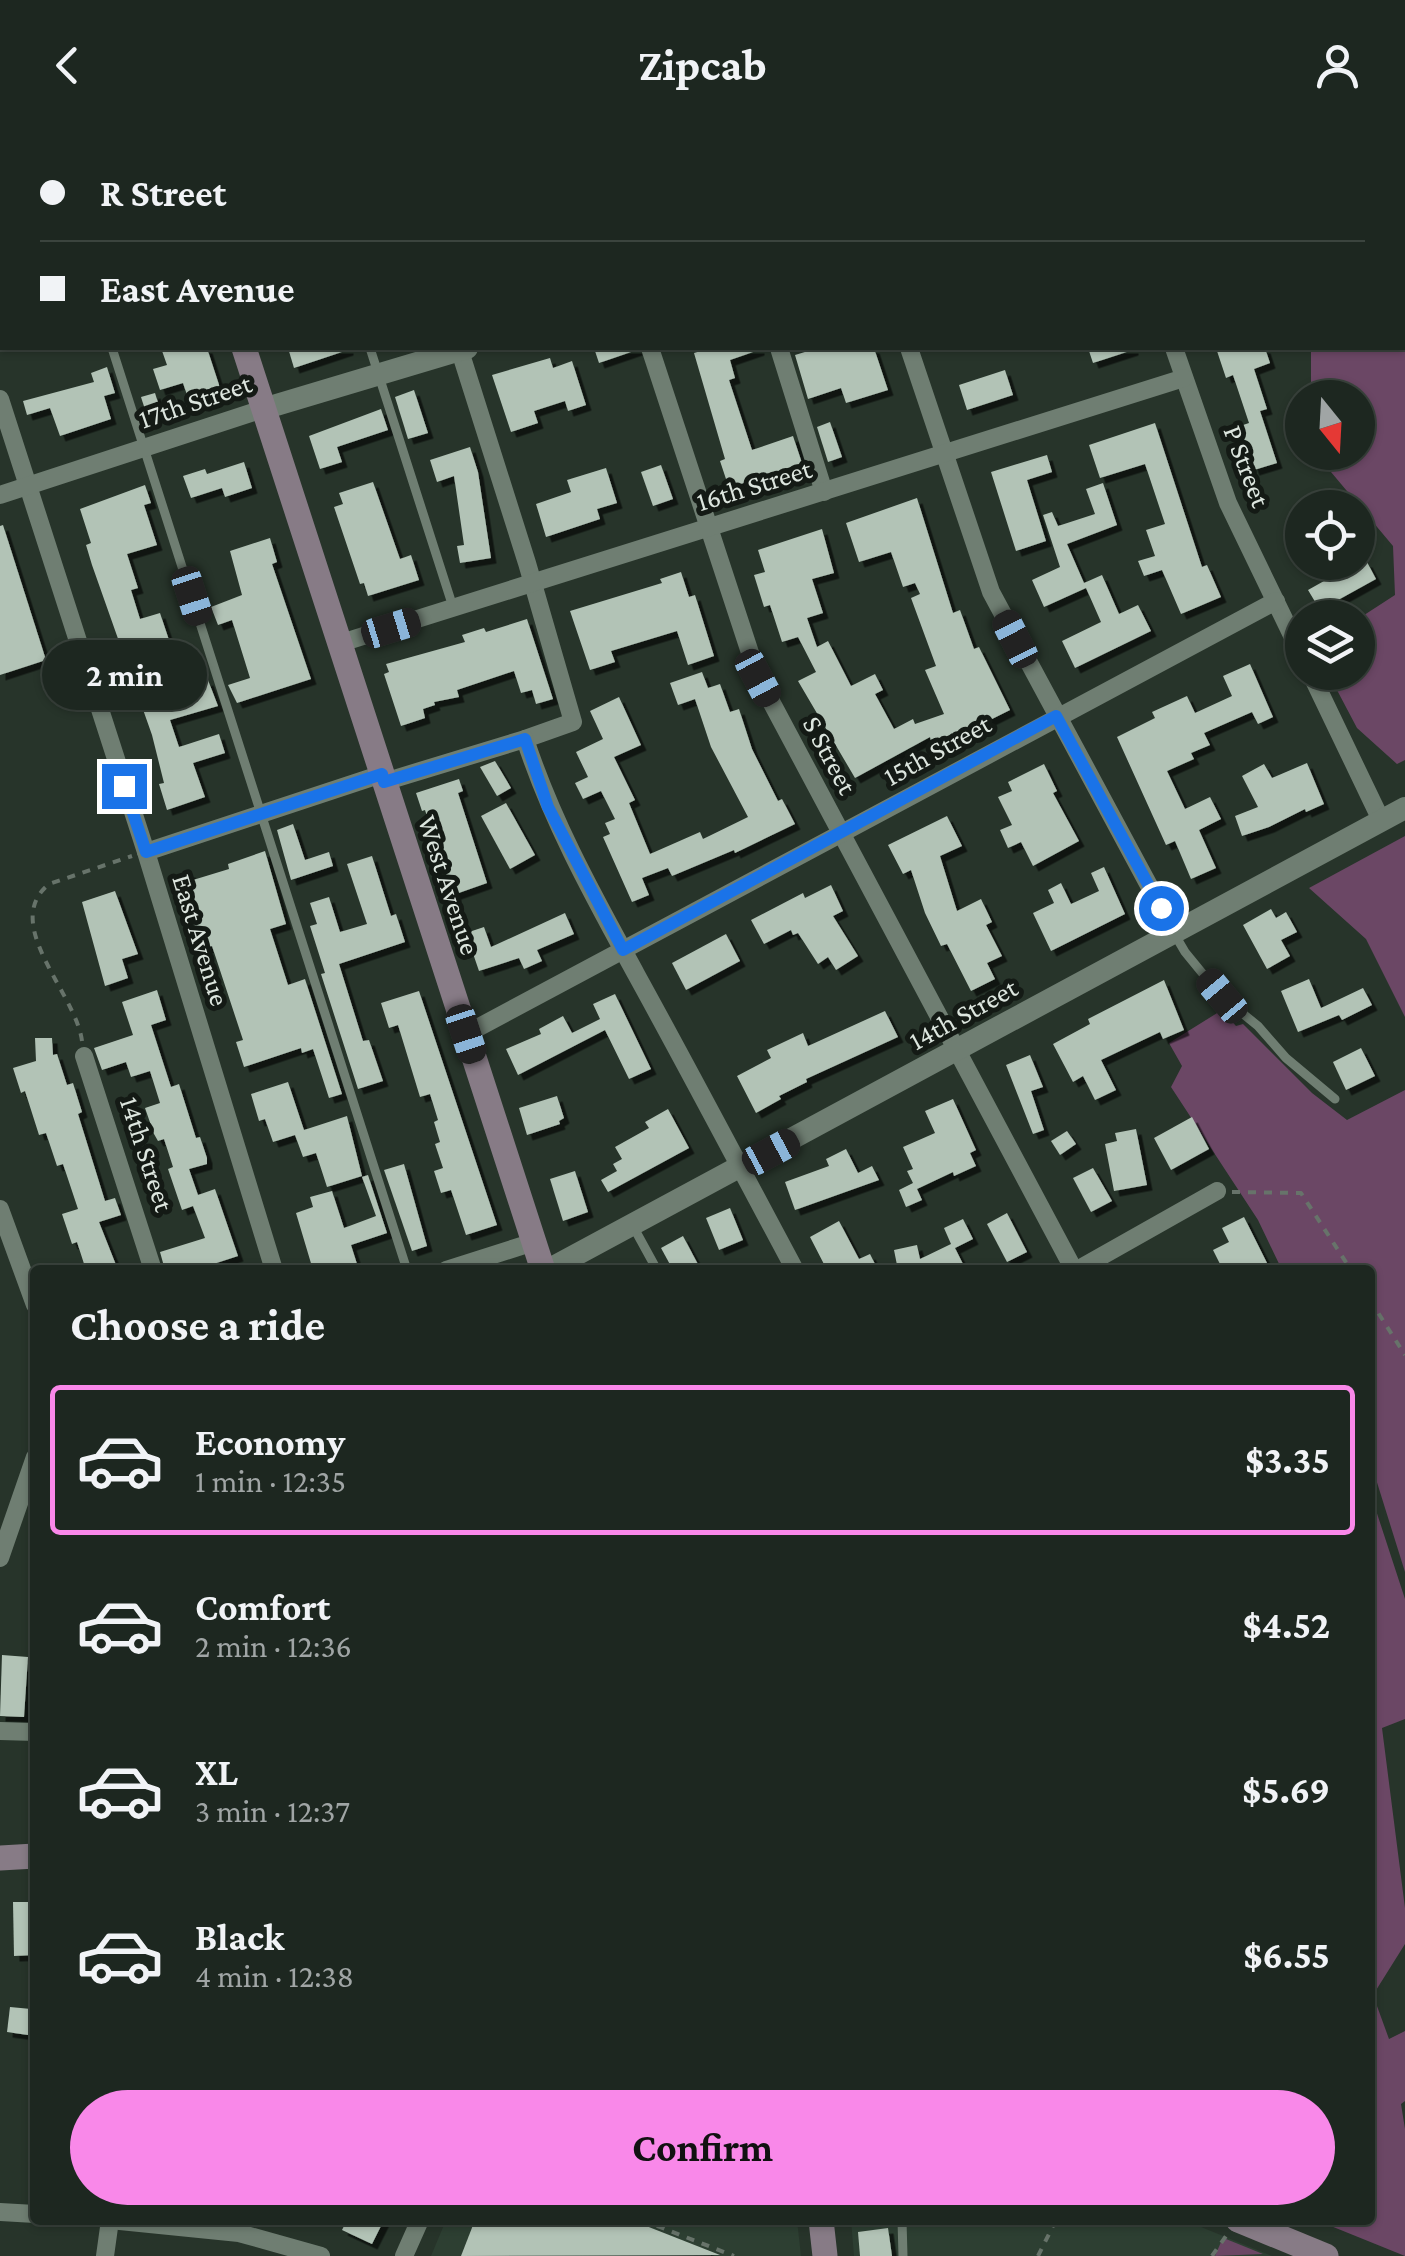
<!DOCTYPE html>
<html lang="en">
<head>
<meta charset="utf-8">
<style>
	:root { --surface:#1d2720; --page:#252f29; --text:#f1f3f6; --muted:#a0a5a5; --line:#3b443e; --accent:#f988e9 }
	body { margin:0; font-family:"Crimson Pro",serif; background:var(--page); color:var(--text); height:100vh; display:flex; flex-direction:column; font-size:38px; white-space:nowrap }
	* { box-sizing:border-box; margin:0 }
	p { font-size:32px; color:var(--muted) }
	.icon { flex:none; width:55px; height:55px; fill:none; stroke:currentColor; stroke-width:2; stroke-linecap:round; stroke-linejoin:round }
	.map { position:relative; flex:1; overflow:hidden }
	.drawer { position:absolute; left:30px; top:1135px; width:1345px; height:960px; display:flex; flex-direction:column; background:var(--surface); border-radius:10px; box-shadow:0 2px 8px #0004,0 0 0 2px var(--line) }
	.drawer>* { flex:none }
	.guide { position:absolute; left:0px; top:0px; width:1405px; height:220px; box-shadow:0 2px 8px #0004,0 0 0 2px var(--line); display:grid; align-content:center; height:220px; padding:0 40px; background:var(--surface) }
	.needle { width:65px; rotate:162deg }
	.buttons { position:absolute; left:1285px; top:250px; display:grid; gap:20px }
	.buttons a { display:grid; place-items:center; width:90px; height:90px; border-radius:50%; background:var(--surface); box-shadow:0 2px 8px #0004,0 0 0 2px var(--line); font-size:50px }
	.end { position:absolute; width:45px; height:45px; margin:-22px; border:12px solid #1a73e8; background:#fff; box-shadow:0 0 0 5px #fff }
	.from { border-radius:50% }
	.bubble { position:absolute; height:70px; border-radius:35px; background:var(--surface); box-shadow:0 2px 8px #0004,0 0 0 2px var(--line); font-size:32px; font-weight:700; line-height:70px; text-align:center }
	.car { position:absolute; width:30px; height:60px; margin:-30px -15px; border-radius:12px; box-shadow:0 0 8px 2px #0007; background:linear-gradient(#222 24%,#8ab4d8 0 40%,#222 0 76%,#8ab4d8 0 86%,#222 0) }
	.guide b { display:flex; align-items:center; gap:35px; height:95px; font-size:38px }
	.guide b+b { border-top:2px solid var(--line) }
	.guide i { width:25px; height:25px; background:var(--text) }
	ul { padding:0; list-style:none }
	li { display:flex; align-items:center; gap:30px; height:150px; margin:0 20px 15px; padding:0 20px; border:5px solid transparent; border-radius:10px }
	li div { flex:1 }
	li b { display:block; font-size:38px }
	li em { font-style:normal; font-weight:700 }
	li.active { border-color:var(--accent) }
	li>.icon { width:90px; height:90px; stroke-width:1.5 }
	h2 { padding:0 40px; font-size:45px; line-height:120px }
	.action { display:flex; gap:20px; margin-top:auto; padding:20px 40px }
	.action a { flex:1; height:115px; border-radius:60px; background:var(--accent); color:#111; font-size:40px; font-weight:700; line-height:115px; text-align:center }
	header { display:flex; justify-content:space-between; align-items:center; height:130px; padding:0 40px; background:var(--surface); font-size:45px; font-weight:700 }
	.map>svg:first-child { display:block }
</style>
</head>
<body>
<header><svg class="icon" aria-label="back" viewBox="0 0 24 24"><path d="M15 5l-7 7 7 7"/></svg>Zipcab<svg class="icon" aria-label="person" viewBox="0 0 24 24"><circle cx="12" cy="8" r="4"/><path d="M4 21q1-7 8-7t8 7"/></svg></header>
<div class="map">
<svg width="1405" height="2126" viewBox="0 0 1405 2126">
	<defs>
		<filter id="shadow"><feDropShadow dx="5.5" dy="5.5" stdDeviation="0" flood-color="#0009"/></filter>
	</defs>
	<rect width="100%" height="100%" fill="#27342a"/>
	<g fill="#2d3f32">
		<polygon points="446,2090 797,2090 801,2126 431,2126"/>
		<polygon points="851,2090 1184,2090 1272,2126 854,2126"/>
	</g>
	<g fill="#6b4765">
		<polygon points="1405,9 1405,630 1397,634 1357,598 1328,543 1358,542 1358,489 1395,465 1393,416 1331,342 1324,323 1358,322 1358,268 1311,267 1311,218 1402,218"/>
		<polygon points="1405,706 1405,887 1366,809 1309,758"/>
		<polygon points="1222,880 1236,896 1243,894 1312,963 1347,990 1405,960 1405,1442 1370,1330 1370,1140 1282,1140 1258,1090 1171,957 1182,936 1169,913"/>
		<polygon points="1370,1362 1405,1469 1405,1589 1382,1598 1405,1778 1405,1814 1373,1865 1389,1909 1405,1901 1405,1971 1401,1974 1405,1999 1405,2126 1316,2090 1370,2090"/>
		<polygon points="1226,2109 1263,2124 1215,2126 1221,2112"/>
	</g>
	<g fill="#b2c3b6" filter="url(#shadow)">
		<polygon points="161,218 207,218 223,267 191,277 183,253 160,260 153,239 167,235"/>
		<polygon points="288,218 348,218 348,220 294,238"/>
		<polygon points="594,218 637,218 637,220 599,233"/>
		<polygon points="711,218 759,218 759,220 730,230 735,248 729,250 752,320 793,306 802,333 729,358 720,331 725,329 694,223"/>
		<polygon points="818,218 874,218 888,260 846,273 841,258 808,269 795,225"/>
		<polygon points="1088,218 1133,218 1133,220 1093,233"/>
		<polygon points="1216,218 1265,218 1270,233 1254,239 1267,279 1260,281 1277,333 1254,340 1240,296 1249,293 1233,245 1226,248"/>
		<polygon points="550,228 553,238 572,231 586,275 568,281 565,271 534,281 538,293 511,302 492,245"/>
		<polygon points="107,237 115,263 104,266 111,289 60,306 50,278 27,285 23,271 94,252 91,243"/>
		<polygon points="1005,240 1013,265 967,280 959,255"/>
		<polygon points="414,260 428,303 408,309 395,267"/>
		<polygon points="155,263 162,285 148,289 141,267"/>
		<polygon points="381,279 388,300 337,317 342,332 320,339 309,306"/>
		<polygon points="830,292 842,327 828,332 817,297"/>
		<polygon points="1155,293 1202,437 1207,435 1221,467 1181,484 1162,440 1144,446 1138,431 1155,426 1146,400 1165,394 1145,334 1100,348 1089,315"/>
		<polygon points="470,317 478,342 491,428 460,433 457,416 464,415 454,346 437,352 430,330"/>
		<polygon points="1047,325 1052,342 1027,350 1046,411 1016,421 991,342"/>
		<polygon points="244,332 252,358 225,367 222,358 191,368 183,346 205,339 207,344"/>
		<polygon points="661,335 673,369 653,376 641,342"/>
		<polygon points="606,338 617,373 597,379 600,389 546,407 536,374 571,362 567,350"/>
		<polygon points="373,352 400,429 411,425 419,450 368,466 364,453 360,454 334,377 343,374 339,363"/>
		<polygon points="1103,353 1117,395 1067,414 1084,453 1102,445 1119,484 1138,475 1151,501 1075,538 1062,511 1101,492 1086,458 1044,477 1032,450 1060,437 1043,385 1052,382 1058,396 1095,384 1086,359"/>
		<polygon points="145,355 151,373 144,375 157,415 127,424 138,458 131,460 140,489 160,483 169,510 162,512 174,552 184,549 187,557 208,550 218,576 170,590 179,617 219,604 225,623 193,633 205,667 167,680 159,654 164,653 152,605 92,435 86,415 91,413 80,379"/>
		<polygon points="917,368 953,483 960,480 974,519 979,517 1010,580 976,597 931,611 930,607 855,648 798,551 816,542 798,507 782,512 770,475 764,477 754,445 765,442 758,420 822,399 834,443 812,449 823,483 807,488 817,517 828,511 851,556 875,544 883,560 875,564 894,599 913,589 915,594 944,584 925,540 936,536 911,468 920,464 915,453 903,457 891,422 859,432 846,393"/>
		<polygon points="3,395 46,530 0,545 0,396"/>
		<polygon points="270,408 277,432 272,434 311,549 237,573 228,555 250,548 232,490 218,495 211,477 242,465 230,421"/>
		<polygon points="1313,432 1367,432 1376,449 1320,480 1308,460 1324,451"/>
		<polygon points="681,442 689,467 695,465 714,526 688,535 677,501 611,521 615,532 590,540 570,481 662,453 660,449"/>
		<polygon points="527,489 553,569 536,574 532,560 521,563 514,541 457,560 459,567 434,572 435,575 423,579 425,588 401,596 384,544 389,542 386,534 465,512 462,505 484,498 486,502"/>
		<polygon points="1250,534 1273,587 1258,594 1252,582 1204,603 1210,615 1191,623 1194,629 1167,641 1185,679 1210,667 1221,689 1199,700 1216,738 1191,749 1175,711 1166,715 1117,607 1155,588 1152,582 1187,566 1195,583 1232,566 1223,546"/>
		<polygon points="702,542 708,558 720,554 730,582 739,579 752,619 778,671 782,669 795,694 735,723 734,720 672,746 668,738 642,748 649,765 632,772 603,707 610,704 605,693 615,689 601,661 583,669 575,653 588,647 576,622 603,609 590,581 619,567 641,615 614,627 635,670 629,673 650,724 700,702 703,709 748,687 711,617 695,569 678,575 670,553"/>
		<polygon points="495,631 511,658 497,666 480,637"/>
		<polygon points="1307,633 1324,674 1306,682 1305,679 1269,697 1242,706 1235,686 1258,677 1242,646 1264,634 1272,648"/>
		<polygon points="1044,634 1057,661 1053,663 1079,711 1033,736 1021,712 1008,718 1000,700 1012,695 998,667 1012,661 1008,652"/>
		<polygon points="459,649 463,661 458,663 487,753 453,765 425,680 422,681 416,663"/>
		<polygon points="506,673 535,725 510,739 481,686"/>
		<polygon points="947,686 962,716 940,726 957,781 981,769 992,792 986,795 1002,826 987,833 995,849 971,861 947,814 941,816 925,783 911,740 903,744 888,715"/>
		<polygon points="293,694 305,730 329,722 333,736 291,750 277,700"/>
		<polygon points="265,721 286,794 270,799 288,855 305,849 342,964 329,968 313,919 302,923 301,918 244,937 236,912 243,910 212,816 203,819 177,746 190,742 193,750 229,739 228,734"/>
		<polygon points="372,726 391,786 396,784 405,812 339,834 363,911 369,910 383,951 358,959 321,844 325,843 310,796 317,794 310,773 329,767 340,802 367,794 347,734"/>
		<polygon points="1104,737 1125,784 1051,821 1033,783 1054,773 1048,760 1061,753 1071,774 1099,761 1091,743"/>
		<polygon points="831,755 843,781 833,786 858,826 836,840 828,827 818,834 798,803 793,805 791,800 764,814 751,790 803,763 805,768"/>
		<polygon points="115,761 138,824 122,829 128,848 105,856 82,772"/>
		<polygon points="1271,779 1276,788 1286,782 1297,802 1281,810 1290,826 1267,839 1243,795"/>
		<polygon points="565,783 574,804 537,820 542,831 524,839 519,828 479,841 466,803 484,797 491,817"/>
		<polygon points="726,804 740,831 686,860 672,833"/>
		<polygon points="1309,849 1321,878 1363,858 1372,875 1342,890 1339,885 1298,902 1281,861"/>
		<polygon points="1164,850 1184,900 1163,909 1160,902 1101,930 1116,960 1095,970 1083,946 1073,952 1053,914 1090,894 1088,889"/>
		<polygon points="157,860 166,890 151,895 171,957 179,954 196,1008 200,1007 207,1028 207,1034 189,1039 198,1065 215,1059 238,1126 195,1140 165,1140 160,1122 205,1108 193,1076 182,1080 168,1039 173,1037 164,1009 158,1011 154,1004 145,978 160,973 150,941 131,947 126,932 102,940 94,918 133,905 122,872"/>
		<polygon points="419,861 497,1095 466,1105 451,1060 441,1063 434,1041 443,1038 435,1014 440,1012 434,992 438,990 430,964 420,967 398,895 389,898 381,873"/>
		<polygon points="615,864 651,939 629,949 605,900 518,945 506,919 541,904 539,899 563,886 572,903 600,889 593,874"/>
		<polygon points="885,881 898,907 806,949 807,952 779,966 781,969 756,983 737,946 771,928 767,920 803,903 808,916"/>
		<polygon points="35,908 52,908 53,925 57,924 67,955 73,953 82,982 78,984 105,1071 115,1068 121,1085 99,1092 118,1140 86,1140 77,1112 72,1114 62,1084 78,1079 63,1034 57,1036 46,1003 39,1005 25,961 21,963 13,938 36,931"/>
		<polygon points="1361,918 1375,946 1346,960 1333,932"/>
		<polygon points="1030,925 1043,957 1031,961 1044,1000 1033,1004 1006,935"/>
		<polygon points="288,952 304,1000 347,986 362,1046 327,1057 316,1023 303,1027 295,1005 273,1012 265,989 259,991 251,964"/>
		<polygon points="557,966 564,988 559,991 560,994 527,1005 519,978"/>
		<polygon points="953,969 976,1020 970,1023 976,1036 954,1046 953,1042 917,1059 922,1070 906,1077 899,1060 913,1053 907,1041 913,1039 903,1017 935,1003 925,981"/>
		<polygon points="668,979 689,1018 608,1062 601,1050 617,1041 613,1034 622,1029 615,1017 649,998 645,992"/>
		<polygon points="1192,987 1209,1019 1171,1040 1154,1008"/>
		<polygon points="1136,999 1147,1055 1114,1061 1105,1014 1117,1011 1115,1003"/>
		<polygon points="1067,1001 1076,1014 1060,1025 1051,1011"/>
		<polygon points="846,1019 858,1043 872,1036 879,1050 795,1080 785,1052 829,1036 826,1029"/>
		<polygon points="404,1034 427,1116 412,1121 384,1040"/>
		<polygon points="1093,1038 1112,1071 1091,1082 1073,1048"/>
		<polygon points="575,1041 588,1082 563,1091 550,1049"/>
		<polygon points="368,1045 387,1103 351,1115 357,1134 338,1140 313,1140 296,1083 313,1077 310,1067 332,1061 344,1098 376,1086 362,1047"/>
		<polygon points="730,1078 743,1110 719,1120 706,1088"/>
		<polygon points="1007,1083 1027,1122 1007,1132 987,1094"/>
		<polygon points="1244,1087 1267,1133 1252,1140 1223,1140 1213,1120 1229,1112 1222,1098"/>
		<polygon points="963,1089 973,1109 955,1118 966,1140 898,1140 894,1120 917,1115 920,1129 951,1114 944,1098"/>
		<polygon points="839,1091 859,1129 870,1124 878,1140 827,1140 810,1107"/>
		<polygon points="683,1106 701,1140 673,1140 661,1118"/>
		<polygon points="2,1525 28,1527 24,1587 0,1586"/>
		<polygon points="13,1772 35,1772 35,1825 14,1826"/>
		<polygon points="10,1877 31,1879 28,1905 7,1902"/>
		<polygon points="347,2090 384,2090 372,2114 342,2100"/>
		<polygon points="475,2090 631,2090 720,2125 461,2126"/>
		<polygon points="888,2098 892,2126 860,2126 858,2102"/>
	</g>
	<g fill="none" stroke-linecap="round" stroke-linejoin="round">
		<g stroke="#67736a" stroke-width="4" stroke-dasharray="8 8" stroke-linecap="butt">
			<path d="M82,911C76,863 0,794 49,754L132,726"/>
			<polyline points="1232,1062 1301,1063 1351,1140"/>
			<polyline points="1370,1170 1405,1225"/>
			<polyline points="642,2090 734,2126"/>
			<polyline points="1038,2126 1056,2090"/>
			<polyline points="1212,2126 1226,2106"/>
		</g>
		<g stroke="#6f7e72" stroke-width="9">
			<polyline points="302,0 303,2"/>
			<polyline points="977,0 977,2"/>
			<polyline points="112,218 407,1140"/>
			<polyline points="370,218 453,477"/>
			<polyline points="1175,805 1185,822 1221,866 1258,896 1286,928 1335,969"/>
			<polyline points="634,1098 657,1140"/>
			<polyline points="902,2090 903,2126"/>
		</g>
		<g stroke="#6f7e72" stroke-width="18">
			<polyline points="388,0 389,2"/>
			<polyline points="581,0 582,2"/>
			<polyline points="840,0 841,2"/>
			<polyline points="36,2 43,0"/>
			<polyline points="0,14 2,13"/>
			<path d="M459,218L527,433L573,592L525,609C552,692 594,767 636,844C690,942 742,1041 795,1140"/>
			<polyline points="650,218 758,547 1074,1140"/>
			<polyline points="779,218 824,362"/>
			<polyline points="909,218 991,462 1174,802"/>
			<polyline points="1174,218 1228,373 1302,526"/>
			<polyline points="0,269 146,722 274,1140"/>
			<polyline points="0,365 263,279"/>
			<polyline points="341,513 1184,248"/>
			<polyline points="1310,542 1381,690"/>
			<polyline points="384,652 525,609"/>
			<polyline points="146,722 382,644"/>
			<polyline points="466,904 1276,471"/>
			<polyline points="84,926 153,1140"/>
			<polyline points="0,1079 35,1175"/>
			<polyline points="446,1140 534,1112"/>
			<polyline points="1077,1140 1217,1061"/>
			<polyline points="0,1428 35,1327"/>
			<polyline points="0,1601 35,1602"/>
			<polyline points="0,2082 35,2084"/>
			<polyline points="110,2090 239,2103 321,2126"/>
			<polyline points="105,2126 110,2090"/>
			<polyline points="404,2126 420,2090"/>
		</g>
		<g stroke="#6f7e72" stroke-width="22">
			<polyline points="1106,0 1106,2"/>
			<polyline points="263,279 467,218"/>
			<polyline points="548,1140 1405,678"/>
		</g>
		<g stroke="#877b86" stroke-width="25">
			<polyline points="174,0 175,2"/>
			<polyline points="244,218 543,1140"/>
			<polyline points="0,1728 35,1726"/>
			<polyline points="821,2090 825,2126"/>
			<polyline points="1238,2090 1326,2126"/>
		</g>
	</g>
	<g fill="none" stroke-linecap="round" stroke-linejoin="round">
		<polyline stroke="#1a73e8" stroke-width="12" points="124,656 146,722 382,644 384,652 525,609 548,677 623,820 1056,586 1161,778"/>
	</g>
	<g text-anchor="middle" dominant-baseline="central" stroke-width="10" stroke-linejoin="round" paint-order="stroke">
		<g font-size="28" fill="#dde6df" stroke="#141a15">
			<text transform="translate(195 271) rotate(-19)">17th Street</text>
			<text transform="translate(1247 336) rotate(69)">P Street</text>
			<text transform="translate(754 355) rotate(-17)">16th Street</text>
			<text transform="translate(937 620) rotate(-29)">15th Street</text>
			<text transform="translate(830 625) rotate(62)">S Street</text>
			<text transform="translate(449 755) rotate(72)">West Avenue</text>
			<text transform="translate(201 810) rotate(73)">East Avenue</text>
			<text transform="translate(963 884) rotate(-29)">14th Street</text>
			<text transform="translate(147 1024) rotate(72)">14th Street</text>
		</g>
	</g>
</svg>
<div class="buttons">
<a><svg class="needle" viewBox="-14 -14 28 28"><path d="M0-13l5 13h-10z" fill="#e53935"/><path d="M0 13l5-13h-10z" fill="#a0a5a5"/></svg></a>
<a><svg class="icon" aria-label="locate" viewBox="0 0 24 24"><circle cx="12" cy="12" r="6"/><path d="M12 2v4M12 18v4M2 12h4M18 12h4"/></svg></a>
<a><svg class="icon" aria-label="layers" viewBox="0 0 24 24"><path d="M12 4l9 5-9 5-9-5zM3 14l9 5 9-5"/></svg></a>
</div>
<i class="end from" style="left:1161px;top:778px"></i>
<i class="end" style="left:124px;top:656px"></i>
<div class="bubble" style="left:42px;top:510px;width:165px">2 min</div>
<i class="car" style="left:192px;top:466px;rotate:162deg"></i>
<i class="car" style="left:391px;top:498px;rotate:73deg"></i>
<i class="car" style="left:1015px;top:509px;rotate:333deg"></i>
<i class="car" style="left:758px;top:548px;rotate:152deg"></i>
<i class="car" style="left:1222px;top:866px;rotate:320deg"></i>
<i class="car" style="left:466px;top:904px;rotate:162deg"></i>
<i class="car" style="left:771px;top:1022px;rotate:62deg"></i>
<div class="guide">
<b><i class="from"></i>R Street</b>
<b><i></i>East Avenue</b>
</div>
<section class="drawer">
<h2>Choose a ride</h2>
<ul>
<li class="active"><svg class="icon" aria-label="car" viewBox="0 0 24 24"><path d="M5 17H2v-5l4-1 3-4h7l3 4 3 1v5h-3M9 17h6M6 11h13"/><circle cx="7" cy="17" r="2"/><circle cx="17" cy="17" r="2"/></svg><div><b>Economy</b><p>1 min · 12:35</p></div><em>$3.35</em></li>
<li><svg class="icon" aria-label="car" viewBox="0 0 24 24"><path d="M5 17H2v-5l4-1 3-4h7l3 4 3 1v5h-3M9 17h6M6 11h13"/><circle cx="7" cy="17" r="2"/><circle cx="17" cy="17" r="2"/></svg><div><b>Comfort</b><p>2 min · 12:36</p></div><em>$4.52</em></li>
<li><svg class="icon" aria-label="car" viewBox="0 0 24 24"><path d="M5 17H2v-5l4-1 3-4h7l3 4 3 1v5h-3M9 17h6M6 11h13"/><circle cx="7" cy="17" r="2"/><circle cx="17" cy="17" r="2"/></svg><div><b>XL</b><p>3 min · 12:37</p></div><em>$5.69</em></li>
<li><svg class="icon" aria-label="car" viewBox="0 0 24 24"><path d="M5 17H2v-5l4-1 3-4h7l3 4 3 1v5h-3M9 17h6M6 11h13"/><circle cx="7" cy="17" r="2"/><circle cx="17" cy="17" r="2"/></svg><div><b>Black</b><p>4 min · 12:38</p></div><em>$6.55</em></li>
</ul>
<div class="action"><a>Confirm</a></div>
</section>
</div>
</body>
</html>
